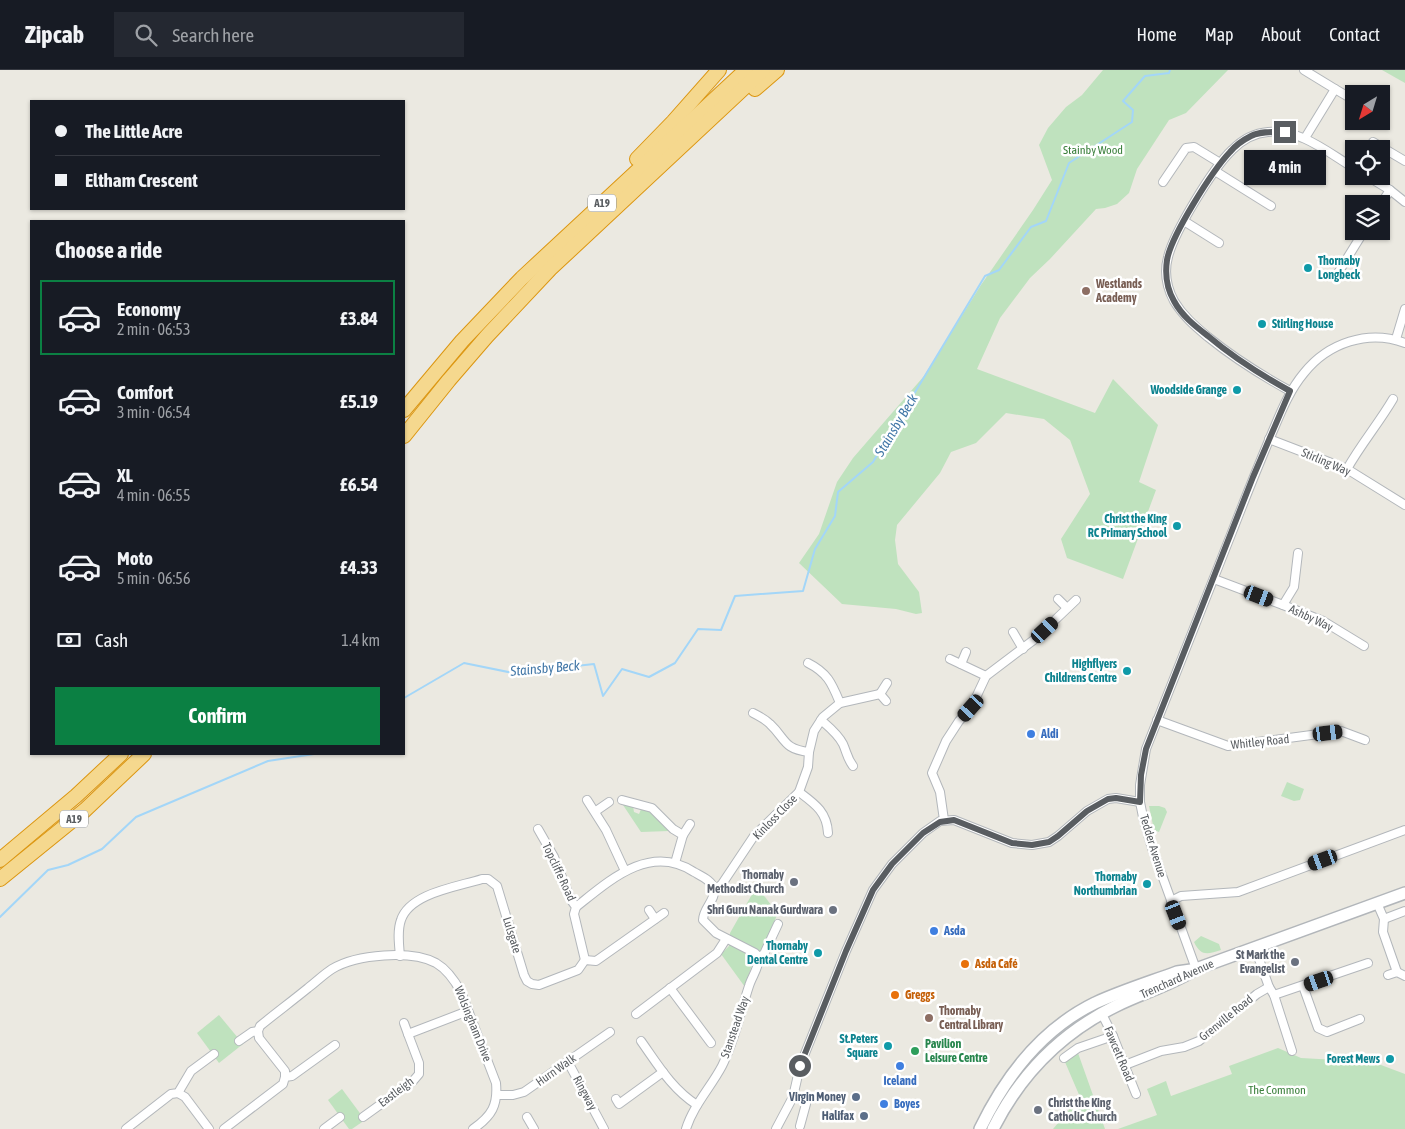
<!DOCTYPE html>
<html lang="en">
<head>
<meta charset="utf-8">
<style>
	:root { --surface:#171b24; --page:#242831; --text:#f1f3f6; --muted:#9ea1a6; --line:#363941; --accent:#0b8043 }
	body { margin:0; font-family:"Asap Condensed",sans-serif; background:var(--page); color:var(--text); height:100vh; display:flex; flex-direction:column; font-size:19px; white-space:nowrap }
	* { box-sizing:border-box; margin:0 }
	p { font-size:16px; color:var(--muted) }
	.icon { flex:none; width:28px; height:28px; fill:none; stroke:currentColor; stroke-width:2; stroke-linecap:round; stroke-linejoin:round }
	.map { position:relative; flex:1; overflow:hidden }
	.drawer { position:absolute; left:30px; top:150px; width:375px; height:535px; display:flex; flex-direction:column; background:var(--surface); border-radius:0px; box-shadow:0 1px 4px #0004 }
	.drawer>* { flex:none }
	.hud { position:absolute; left:30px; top:30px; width:375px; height:110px; border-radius:0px; box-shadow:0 1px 4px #0004; display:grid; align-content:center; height:110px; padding:0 25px; background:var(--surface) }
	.needle { width:32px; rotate:218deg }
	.tools { position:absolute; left:1345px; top:15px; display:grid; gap:10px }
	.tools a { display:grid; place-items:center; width:45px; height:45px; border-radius:0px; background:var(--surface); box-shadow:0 1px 4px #0004; font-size:25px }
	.end { position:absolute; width:22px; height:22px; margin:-11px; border:6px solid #595d61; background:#fff; box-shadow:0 0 0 2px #fff }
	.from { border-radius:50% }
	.bubble { position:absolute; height:35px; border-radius:0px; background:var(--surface); box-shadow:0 1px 4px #0004; font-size:16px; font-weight:700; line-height:35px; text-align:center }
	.car { position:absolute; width:15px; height:30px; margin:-15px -8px; border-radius:6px; box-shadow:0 0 4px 1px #0007; background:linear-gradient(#222 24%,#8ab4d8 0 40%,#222 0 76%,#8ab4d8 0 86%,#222 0) }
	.hud b { display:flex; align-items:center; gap:18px; height:48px; font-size:19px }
	.hud b+b { border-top:1px solid var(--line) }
	.hud i { width:12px; height:12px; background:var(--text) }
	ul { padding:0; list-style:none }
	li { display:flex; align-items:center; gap:15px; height:75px; margin:0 10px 8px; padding:0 15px; border:2px solid transparent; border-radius:0px }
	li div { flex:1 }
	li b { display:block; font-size:19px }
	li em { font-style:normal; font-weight:700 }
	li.selected { border-color:var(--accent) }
	li>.icon { width:45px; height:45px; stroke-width:1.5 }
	h2 { padding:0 25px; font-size:22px; line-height:60px }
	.pay { display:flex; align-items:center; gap:12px; height:55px; padding:0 25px; font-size:19px }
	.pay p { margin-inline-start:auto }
	.action { display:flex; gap:10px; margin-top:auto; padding:10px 25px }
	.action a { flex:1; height:58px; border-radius:0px; background:var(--accent); color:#fff; font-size:20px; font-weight:700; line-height:58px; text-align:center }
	header { display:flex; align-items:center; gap:30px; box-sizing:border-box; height:70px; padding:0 25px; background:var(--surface); border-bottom:1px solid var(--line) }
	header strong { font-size:24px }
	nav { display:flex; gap:28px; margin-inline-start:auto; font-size:18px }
	.search { width:350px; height:45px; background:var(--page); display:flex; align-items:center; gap:12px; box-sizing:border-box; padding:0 18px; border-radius:0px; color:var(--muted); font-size:19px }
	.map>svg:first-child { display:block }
</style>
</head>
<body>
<header>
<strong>Zipcab</strong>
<div class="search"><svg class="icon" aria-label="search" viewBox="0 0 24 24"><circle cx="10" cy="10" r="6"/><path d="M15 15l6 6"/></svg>Search here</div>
<nav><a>Home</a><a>Map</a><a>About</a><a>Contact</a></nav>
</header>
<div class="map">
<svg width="1405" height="1059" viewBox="0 0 1405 1059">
	<rect width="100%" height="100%" fill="#ebe9e1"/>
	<g fill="#bfe2be">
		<polygon points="1103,0 1228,0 1186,43 1169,50 1137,99 1129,123 1117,134 1105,138 1096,139 1050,189 1030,208 1000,248 977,299 1095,343 1113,309 1158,355 1139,412 1156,420 1123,509 1067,488 1061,469 1090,424 1070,370 1044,349 1006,343 976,373 951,382 940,403 897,455 895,470 898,494 919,522 922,543 916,544 896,539 842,534 799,493 819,464 837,412 853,388 924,306 981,215 1033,140 1052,110 1039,75 1048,58 1066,37 1082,25"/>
		<polygon points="1382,0 1405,0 1405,13"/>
		<polygon points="1287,712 1304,719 1300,730 1294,731 1281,726"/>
		<polygon points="626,733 633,736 634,742 639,744 642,737 646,738 668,758 669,761 641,762 623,735"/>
		<polygon points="1149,736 1159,736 1165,738 1167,742 1159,762 1154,760"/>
		<path d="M755,819C767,825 768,834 778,843L763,877L754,888L745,917L721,884L729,876L730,863Z"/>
		<path d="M1201,866L1219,874L1221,880C1208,884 1201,887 1194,872Z"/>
		<polygon points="219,945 243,974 219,993 197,963"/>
		<polygon points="1278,978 1301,988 1373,992 1405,1004 1405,1059 1118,1059 1157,1045 1147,1019 1166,1011 1171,1026 1232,1004 1229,996"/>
		<polygon points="1078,983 1105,1059 1053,1059 1080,1027 1065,992"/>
		<polygon points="342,1019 365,1050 352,1059 349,1059 328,1030"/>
	</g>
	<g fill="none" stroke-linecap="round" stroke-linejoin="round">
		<g stroke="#a3d6f8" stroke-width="2">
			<polyline points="404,628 464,593 513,603 594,594 603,626 622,599 649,607 675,593 698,559 721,560 735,526 803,521 815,479 835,446 838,422 873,392 985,206 999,200 1031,157 1046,151 1069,93 1132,52 1133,40 1123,31 1145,6 1169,3 1170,0"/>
			<polyline points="0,847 48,800 68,795 102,779 136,747 268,691 314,684"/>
		</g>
		<defs>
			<g id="street">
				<polyline points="1304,0 1335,19 1305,68"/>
				<polyline points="1335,19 1352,29"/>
				<polyline points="1369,79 1373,72 1405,91"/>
				<polyline points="1215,101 1271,136"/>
				<polyline points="1367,106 1390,120 1405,132"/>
				<polyline points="1163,112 1186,78 1194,77 1220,93"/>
				<polyline points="1381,134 1390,120"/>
				<polyline points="1184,151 1219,173"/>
				<polyline points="1338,203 1364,161"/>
				<polyline points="1396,269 1405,239"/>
				<path d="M1290,321C1261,305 1234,288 1208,267C1195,256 1183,246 1174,231C1167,218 1164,202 1168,187C1174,162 1213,98 1232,80C1242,70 1254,63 1268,62C1301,59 1327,82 1354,98"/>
				<polyline points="1269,369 1347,399 1405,435"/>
				<path d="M1347,399C1361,374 1379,353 1393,329"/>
				<polyline points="1214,509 1283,535 1294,517 1298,483"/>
				<polyline points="1058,529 1067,538"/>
				<polyline points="1283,535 1323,551 1364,576"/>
				<polyline points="1013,562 1023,579"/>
				<polyline points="950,589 986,606"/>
				<path d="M808,593C828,603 832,614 840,633"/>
				<polyline points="961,594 966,582"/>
				<polyline points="886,631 880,624 887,613"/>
				<path d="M753,643C759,646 765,649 770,654C786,669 783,679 809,682"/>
				<path d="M821,650C829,657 838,664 843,674C847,683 847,688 853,696"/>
				<polyline points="1157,650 1228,676 1341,661 1365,670"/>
				<path d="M799,722C815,734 827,742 828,763"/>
				<polyline points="587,730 606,760 625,801"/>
				<polyline points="622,730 652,738 673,759 683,765 675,793"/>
				<polyline points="596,741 609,732"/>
				<polyline points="944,750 940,722 932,703 946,671 959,651 971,638 986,606 1035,569 1076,530"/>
				<polyline points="538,759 554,787 571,830 576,837 574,844 585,890"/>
				<polyline points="683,765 690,754"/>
				<polyline points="715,820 722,814 754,766 799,722 808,697 809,682 814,661 823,647 840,633 880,624"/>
				<polyline points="1171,831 1181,826 1238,822 1405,760"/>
				<polyline points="1377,833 1384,849 1405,841"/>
				<path d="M576,837C610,810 650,773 694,802C701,806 713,811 714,819C716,830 703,838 703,850L716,863L755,883L759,887"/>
				<polyline points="649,840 655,849"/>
				<polyline points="1384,849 1383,862 1397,902"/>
				<polyline points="1255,878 1269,917 1274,925 1292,981"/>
				<path d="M400,886C399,874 397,861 401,850C410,823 457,817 482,809H488L497,816L524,905L527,911L532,914L539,915L578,900L585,890L596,891L664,843"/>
				<polyline points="759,887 764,884 778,854"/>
				<path d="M1196,899L1151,775L1143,747L1140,732V715L1146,679C1175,605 1205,531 1234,457C1246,426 1259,394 1272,363C1281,342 1289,321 1304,303C1328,273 1368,259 1405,273"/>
				<polyline points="1388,905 1397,902 1405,906"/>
				<polyline points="1303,916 1318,958 1327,962 1360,949"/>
				<polyline points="670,918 711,973"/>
				<polyline points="1274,925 1368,893"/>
				<polyline points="636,944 717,883 726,869"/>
				<polyline points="1102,944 1113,966 1136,1024"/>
				<polyline points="404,953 408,964"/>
				<polyline points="258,961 259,968 285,1001 285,1007"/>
				<path d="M239,971L252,962L258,961L260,956C276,943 292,931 308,918C316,912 324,904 332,899C357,884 411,880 436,893C448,900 455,911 461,922L496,1013C498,1035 492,1046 473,1059"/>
				<path d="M641,971C658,995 672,1019 697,1035"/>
				<polyline points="1064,988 1078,978 1113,966"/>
				<polyline points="568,992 604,1059"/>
				<polyline points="1125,995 1161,981 1184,977 1199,971 1257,924 1269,917"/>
				<polyline points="178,1023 185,1027 209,1059"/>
				<polyline points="497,1025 513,1025 524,1022 610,962"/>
				<polyline points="793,1027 801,1029 806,1034 800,1056"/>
				<polyline points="616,1029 619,1034 663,1002"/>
				<polyline points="363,1047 413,1011 419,1004 419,993 408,964 468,941"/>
				<polyline points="527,1047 534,1059"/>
				<polyline points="126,1059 171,1024 178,1023 191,1001 214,984"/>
				<polyline points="224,1059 283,1014 285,1007 292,1006 335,975"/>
				<polyline points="324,1059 340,1047"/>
				<path d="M686,1059C693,1036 711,1017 722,996C735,970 740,943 749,916C752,906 759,898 759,887"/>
				<polyline points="776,1059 793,1027 800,996 846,881 873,820 892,794 923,763 940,751 954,750 1012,773 1032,775 1049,772 1058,766 1087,741 1108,729 1116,728 1140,732"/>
			</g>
			<g id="secondary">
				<path d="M980,1059C1005,1007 1042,959 1095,933C1121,921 1150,912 1177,902L1191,900"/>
				<path d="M993,1059C1020,1005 1061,963 1116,936C1142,923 1171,915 1196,899L1405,823"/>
			</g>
			<g id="highway">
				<polyline points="755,19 777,0"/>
				<polyline points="637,89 673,52 719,0"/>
				<polyline points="404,340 462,271 522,208 746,0"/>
				<polyline points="404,366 449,310 487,266 550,199 763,0"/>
				<polyline points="0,790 76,726 121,684"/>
				<polyline points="0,809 85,740 144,684"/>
			</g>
		</defs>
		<use href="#street" stroke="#b3b7bb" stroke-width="10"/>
		<use href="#secondary" stroke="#b2b6ba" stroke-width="14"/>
		<use href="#highway" stroke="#dc9610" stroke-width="16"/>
		<use href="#street" stroke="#fff" stroke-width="8"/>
		<use href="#secondary" stroke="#fff" stroke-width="11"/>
		<use href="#highway" stroke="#f5d88e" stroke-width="14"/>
	</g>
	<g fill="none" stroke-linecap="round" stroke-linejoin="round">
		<path stroke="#595d61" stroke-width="6" d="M800,996L846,881L873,820L892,794L923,763L940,752L954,750L1012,773L1032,775L1049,772L1058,766L1087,741L1108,729L1116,728L1140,732L1141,705L1146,679L1253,407L1290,321C1261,305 1234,288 1208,266C1195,256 1182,246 1174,231C1167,219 1165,204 1167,190C1171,166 1212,101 1230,82C1235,76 1243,70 1251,66C1261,61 1274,62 1285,62"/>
	</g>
	<g fill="#0f9aa8" stroke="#fff" stroke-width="2">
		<circle cx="1308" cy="198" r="5"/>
		<circle cx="1262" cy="254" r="5"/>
		<circle cx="1237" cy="320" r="5"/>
		<circle cx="1177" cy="456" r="5"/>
		<circle cx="1127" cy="601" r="5"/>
		<circle cx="1147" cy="814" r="5"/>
		<circle cx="818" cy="883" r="5"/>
		<circle cx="888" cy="976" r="5"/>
		<circle cx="1390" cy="989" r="5"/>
	</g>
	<g fill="#8d6e63" stroke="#fff" stroke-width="2">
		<circle cx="1086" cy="221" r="5"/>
		<circle cx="929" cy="948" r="5"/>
	</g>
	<g fill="#3f7fe0" stroke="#fff" stroke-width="2">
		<circle cx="1031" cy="664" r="5"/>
		<circle cx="934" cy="861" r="5"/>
		<circle cx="900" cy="996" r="5"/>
		<circle cx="884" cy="1034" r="5"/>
	</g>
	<g fill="#6b7280" stroke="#fff" stroke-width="2">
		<circle cx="794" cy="812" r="5"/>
		<circle cx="833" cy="840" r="5"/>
		<circle cx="1295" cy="892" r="5"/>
		<circle cx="1038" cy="1040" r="5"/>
	</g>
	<g fill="#e8710a" stroke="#fff" stroke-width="2">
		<circle cx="965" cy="894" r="5"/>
		<circle cx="895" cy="925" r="5"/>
	</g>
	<circle fill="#2e9e5b" stroke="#fff" stroke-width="2" cx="915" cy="981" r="5"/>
	<g fill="#5c6f8a" stroke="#fff" stroke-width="2">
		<circle cx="856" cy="1027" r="5"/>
		<circle cx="864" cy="1046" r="5"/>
	</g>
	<g text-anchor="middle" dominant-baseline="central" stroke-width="5" stroke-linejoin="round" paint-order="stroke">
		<g fill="#fff" stroke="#8b8e90" stroke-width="1">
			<rect x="588" y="124.5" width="28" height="17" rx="4"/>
			<rect x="60" y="740.5" width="28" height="17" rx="4"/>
		</g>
		<g font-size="11" font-weight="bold" fill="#595d61">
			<text x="602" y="133">A19</text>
			<text x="74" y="749">A19</text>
		</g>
		<g font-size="12" fill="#3a7f3b" stroke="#fff">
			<text x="1093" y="80">Stainby Wood</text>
			<text x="1277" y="1020">The Common</text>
		</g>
		<g font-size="12" font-weight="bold" fill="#0d838f" stroke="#fff" text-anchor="end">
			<text x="1318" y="191" text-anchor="start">Thornaby<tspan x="1318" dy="14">Longbeck</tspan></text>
			<text x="1272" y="254" text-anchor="start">Stirling House</text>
			<text x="1227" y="320">Woodside Grange</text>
			<text x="1167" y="449">Christ the King<tspan x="1167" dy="14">RC Primary School</tspan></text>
			<text x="1117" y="594">Highflyers<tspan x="1117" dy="14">Childrens Centre</tspan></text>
			<text x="1137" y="807">Thornaby<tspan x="1137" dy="14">Northumbrian</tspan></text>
			<text x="808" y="876">Thornaby<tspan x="808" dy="14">Dental Centre</tspan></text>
			<text x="878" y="969">St.Peters<tspan x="878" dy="14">Square</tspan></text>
			<text x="1380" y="989">Forest Mews</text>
		</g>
		<g font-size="12" font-weight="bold" fill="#785e54" stroke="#fff" text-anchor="start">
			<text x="1096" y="214">Westlands<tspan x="1096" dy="14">Academy</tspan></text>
			<text x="939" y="941">Thornaby<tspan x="939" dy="14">Central Library</tspan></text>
		</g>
		<g font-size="12" fill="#595d61" stroke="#fff">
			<text transform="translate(1326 392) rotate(23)">Stirling Way</text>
			<text transform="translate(1311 548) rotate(25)">Ashby Way</text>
			<text transform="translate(1260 672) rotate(-6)">Whitley Road</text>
			<text transform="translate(775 747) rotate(-46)">Kinloss Close</text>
			<text transform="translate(1153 776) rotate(73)">Tedder Avenue</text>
			<text transform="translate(559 802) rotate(65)">Topcliffe Road</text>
			<text transform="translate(512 865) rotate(73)">Lulsgate</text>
			<text transform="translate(1177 909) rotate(-24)">Trenchard Avenue</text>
			<text transform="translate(1226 948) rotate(-39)">Grenville Road</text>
			<text transform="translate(473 954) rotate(68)">Wolsingham Drive</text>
			<text transform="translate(735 957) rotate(-71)">Stanstead Way</text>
			<text transform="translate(1119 984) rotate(67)">Fawcett Road</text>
			<text transform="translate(556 1000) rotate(-35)">Hurn Walk</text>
			<text transform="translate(396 1022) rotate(-37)">Eastleigh</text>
			<text transform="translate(585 1023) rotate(62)">Ringway</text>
		</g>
		<g font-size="12" font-weight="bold" fill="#366cbe" stroke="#fff" text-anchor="start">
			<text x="1041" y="664">Aldi</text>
			<text x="944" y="861">Asda</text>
			<text x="900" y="1011" text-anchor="middle">Iceland</text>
			<text x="894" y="1034">Boyes</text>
		</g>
		<g font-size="12" font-weight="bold" fill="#5b616d" stroke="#fff" text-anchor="end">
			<text x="784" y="805">Thornaby<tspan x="784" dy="14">Methodist Church</tspan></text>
			<text x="823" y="840">Shri Guru Nanak Gurdwara</text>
			<text x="1285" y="885">St Mark the<tspan x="1285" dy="14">Evangelist</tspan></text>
			<text x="1048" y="1033" text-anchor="start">Christ the King<tspan x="1048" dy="14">Catholic Church</tspan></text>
		</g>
		<g font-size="12" font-weight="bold" fill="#c56008" stroke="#fff" text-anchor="start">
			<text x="975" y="894">Asda Café</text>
			<text x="905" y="925">Greggs</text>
		</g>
		<g font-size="12" font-weight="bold" fill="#27864d" stroke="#fff" text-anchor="start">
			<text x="925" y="974">Pavilion<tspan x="925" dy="14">Leisure Centre</tspan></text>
		</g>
		<g font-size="12" font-weight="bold" fill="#4e5e75" stroke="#fff" text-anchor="end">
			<text x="846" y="1027">Virgin Money</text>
			<text x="854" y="1046">Halifax</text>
		</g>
		<g font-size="14" font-style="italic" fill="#4378a8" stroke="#fff">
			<text transform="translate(896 355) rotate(-59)">Stainsby Beck</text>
			<text transform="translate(545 598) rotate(-5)">Stainsby Beck</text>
		</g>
	</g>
</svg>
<div class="tools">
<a><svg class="needle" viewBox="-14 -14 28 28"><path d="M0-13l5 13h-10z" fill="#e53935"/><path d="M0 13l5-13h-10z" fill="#9ea1a6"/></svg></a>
<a><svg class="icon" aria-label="locate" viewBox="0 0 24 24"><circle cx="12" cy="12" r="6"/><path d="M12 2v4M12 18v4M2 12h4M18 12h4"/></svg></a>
<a><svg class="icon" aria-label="layers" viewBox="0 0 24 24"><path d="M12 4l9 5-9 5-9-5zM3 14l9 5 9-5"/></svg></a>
</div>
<i class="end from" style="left:800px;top:996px"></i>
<i class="end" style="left:1285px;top:62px"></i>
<div class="bubble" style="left:1244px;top:80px;width:82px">4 min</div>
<i class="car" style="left:1259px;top:526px;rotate:111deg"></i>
<i class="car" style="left:1045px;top:560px;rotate:47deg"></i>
<i class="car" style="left:971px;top:638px;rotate:222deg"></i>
<i class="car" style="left:1328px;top:663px;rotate:83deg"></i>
<i class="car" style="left:1323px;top:790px;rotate:250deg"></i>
<i class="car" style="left:1176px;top:845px;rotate:159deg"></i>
<i class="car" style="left:1319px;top:911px;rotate:251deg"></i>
<div class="hud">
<b><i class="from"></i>The Little Acre</b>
<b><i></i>Eltham Crescent</b>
</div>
<section class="drawer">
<h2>Choose a ride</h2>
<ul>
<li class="selected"><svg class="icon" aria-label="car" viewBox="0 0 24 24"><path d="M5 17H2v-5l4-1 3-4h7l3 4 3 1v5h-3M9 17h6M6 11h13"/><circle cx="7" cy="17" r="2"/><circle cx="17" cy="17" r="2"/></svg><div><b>Economy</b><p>2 min · 06:53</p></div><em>£3.84</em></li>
<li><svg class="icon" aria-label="car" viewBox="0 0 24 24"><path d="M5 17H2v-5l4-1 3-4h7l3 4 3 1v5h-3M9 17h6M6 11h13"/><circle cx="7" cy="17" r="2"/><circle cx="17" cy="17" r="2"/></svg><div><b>Comfort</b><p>3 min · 06:54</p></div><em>£5.19</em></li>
<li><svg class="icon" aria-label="car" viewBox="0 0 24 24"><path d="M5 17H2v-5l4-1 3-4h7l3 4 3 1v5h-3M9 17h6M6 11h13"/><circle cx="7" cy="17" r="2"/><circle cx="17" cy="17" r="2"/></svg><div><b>XL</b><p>4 min · 06:55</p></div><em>£6.54</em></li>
<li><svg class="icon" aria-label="car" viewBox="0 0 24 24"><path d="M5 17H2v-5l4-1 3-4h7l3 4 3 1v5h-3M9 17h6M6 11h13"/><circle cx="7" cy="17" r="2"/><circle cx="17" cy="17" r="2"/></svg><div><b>Moto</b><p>5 min · 06:56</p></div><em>£4.33</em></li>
</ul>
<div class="pay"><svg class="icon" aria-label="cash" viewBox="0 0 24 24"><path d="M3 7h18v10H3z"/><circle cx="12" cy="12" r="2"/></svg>Cash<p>1.4 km</p></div>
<div class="action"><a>Confirm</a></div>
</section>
</div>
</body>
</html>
